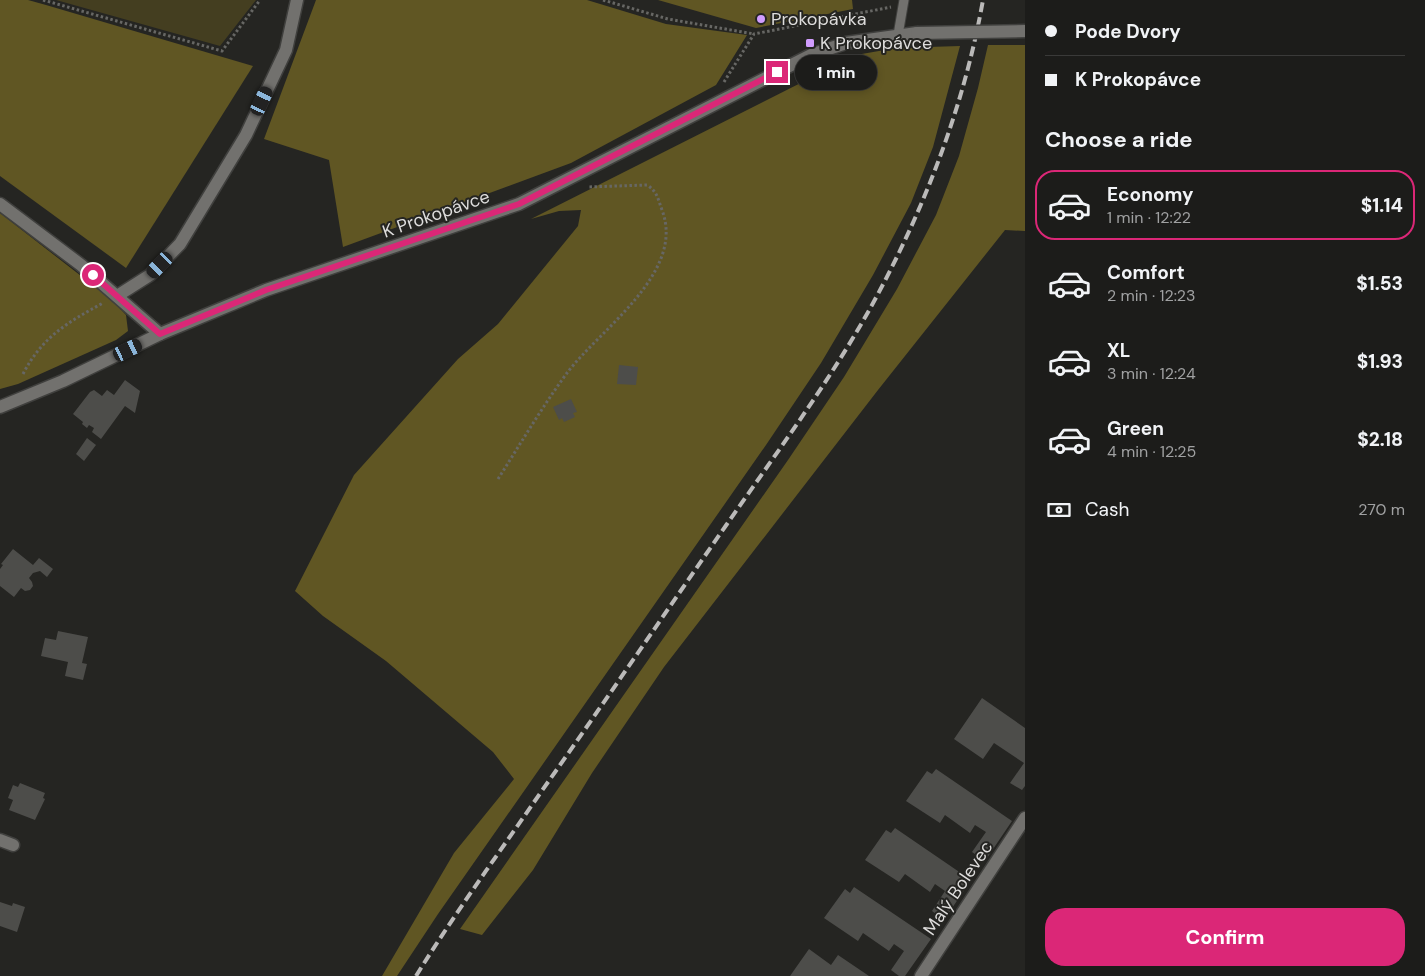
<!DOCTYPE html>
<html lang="en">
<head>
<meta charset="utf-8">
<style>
	:root { --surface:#1c1c1a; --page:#292927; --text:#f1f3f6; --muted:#a0a1a2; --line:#3a3a39; --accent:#db2777 }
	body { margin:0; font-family:"DM Sans",sans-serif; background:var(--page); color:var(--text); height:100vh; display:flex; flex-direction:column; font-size:19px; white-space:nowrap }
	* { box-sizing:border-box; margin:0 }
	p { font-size:16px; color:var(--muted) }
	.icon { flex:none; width:28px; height:28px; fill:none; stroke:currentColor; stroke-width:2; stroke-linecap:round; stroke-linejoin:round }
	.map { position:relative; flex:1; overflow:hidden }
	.drawer { display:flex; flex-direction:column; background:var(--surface); width:400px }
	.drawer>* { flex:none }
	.banner { display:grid; align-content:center; height:110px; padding:0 20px; background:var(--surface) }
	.end { position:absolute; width:22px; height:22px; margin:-11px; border:6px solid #db2777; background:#fff; box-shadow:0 0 0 2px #fff }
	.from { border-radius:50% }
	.bubble { position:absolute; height:35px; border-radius:18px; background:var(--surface); box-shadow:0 2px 8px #0003,0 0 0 1px var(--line); font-size:16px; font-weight:800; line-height:35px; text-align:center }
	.car { position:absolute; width:15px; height:30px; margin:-15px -8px; border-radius:6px; box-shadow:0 0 4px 1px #0007; background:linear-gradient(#222 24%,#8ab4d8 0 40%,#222 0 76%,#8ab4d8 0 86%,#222 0) }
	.banner b { display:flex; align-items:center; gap:18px; height:48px; font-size:19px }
	.banner b+b { border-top:1px solid var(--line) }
	.banner i { width:12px; height:12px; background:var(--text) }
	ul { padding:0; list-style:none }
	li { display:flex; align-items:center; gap:15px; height:70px; margin:0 10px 8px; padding:0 10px; border:2px solid transparent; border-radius:20px }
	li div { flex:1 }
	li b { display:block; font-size:19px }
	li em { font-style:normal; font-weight:800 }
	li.on { border-color:var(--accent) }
	li>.icon { width:45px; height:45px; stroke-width:1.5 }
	h2 { padding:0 20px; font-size:22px; line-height:60px }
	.pay { display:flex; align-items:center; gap:12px; height:55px; padding:0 20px; font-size:19px }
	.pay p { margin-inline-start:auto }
	.cta { display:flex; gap:10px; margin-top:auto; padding:10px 20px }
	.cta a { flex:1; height:58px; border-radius:20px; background:var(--accent); color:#fff; font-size:20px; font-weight:800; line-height:58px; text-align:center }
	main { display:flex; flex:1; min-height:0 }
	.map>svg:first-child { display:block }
</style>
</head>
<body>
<main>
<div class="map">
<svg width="1025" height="976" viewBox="0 0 1025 976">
	<rect width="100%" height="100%" fill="#252522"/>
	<polygon fill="#443e20" points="56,0 256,0 220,46"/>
	<g fill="#605623">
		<polygon points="0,0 28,0 46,5 253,66 126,268 0,176"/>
		<polygon points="316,0 587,0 666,24 747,35 716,85 571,163 343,247 329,160 264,139"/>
		<polygon points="658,0 852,0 853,9 756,28"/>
		<polygon points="988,45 1025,45 1025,231 1005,230 878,390 664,667 592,773 533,870 482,935 460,929 788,460 844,377 897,289 936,215 959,156 978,88"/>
		<polygon points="960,46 933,147 911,203 873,275 821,363 766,445 438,914 397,976 382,976 454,853 514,779 493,752 386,661 323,616 295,591 354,475 458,359 498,324 578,226 581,210 559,211 531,219 856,55 896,48"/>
		<polygon points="0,213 112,300 126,315 128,331 116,340 18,384 0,389"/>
	</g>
	<g fill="#4d4d4a">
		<polygon points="619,365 638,367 636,385 617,384"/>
		<polygon points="125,380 140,391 135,413 125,406 101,439 92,432 94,428 89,425 87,428 82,424 83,422 73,414 90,392 94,390 102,396 107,390 114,395"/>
		<polygon points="571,399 577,412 573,413 575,417 564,422 562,418 559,420 553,407"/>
		<polygon points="87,438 96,445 84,461 76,454"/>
		<polygon points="13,549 33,565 39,558 53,569 47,577 40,571 33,573 29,578 32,582 33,586 30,590 25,591 21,588 14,597 0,586 0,569 3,565 1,564"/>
		<polygon points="58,631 88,637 82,663 87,664 83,680 65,676 68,662 41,656 45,638 56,640"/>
		<polygon points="982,698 1025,728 1025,786 1022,790 1010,783 1024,763 994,743 983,759 954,739"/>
		<polygon points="936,769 1012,821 985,861 972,852 986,832 975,825 970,833 945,815 940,823 906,801 927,771 932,774"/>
		<polygon points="20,783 45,793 43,798 45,799 35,820 9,810 13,800 8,798 13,785 18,787"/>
		<polygon points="895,828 971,880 944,920 932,911 945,891 935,884 930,892 905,874 899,882 865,860 886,830 891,833"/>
		<polygon points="854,887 931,939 905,976 899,976 891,970 904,951 894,944 889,951 863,933 858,941 824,918 845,889 850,893"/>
		<polygon points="0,902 12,906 13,903 25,907 17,932 0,926"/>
		<polygon points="809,949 831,965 838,955 869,976 790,976"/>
	</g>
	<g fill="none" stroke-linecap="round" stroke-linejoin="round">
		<defs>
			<polyline id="service" points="898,35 904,0"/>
			<g id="minor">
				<polyline points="0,204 81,265 160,334"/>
				<polyline points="117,296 150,275 180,244 246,135 286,50 297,0"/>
				<polyline points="0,407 63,381 160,334 266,290 519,204 811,55 846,43 917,33"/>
				<polyline points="0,840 13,845"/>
				<polyline points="921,976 1025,818"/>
			</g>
		</defs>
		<use href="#service" stroke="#40403e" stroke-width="11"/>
		<use href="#minor" stroke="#40403e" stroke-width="15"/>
		<g stroke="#676764" stroke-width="3" stroke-dasharray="2.5 2.5" stroke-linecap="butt">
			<polyline points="43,0 222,51 260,0"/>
			<polyline points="603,0 668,19 754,34"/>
			<polyline points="724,82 754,34 891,7"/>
			<path d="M23,374C42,337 68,322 103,303"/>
			<path d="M498,479C521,443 542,407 567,373C600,329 686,273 662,210C658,199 657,191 647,185L588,187"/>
		</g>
		<use href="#service" stroke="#72716e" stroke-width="9"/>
		<use href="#minor" stroke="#72716e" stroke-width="12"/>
		<path stroke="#bbbab9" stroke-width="4" stroke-dasharray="10 5" stroke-linecap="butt" d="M416,976C455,913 499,853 541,792C604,703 665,613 727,524C777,452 830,381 872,305C924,210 964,107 983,0"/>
		<defs>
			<polyline id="minor-bridge" points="917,33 1025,31"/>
		</defs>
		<use href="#minor-bridge" stroke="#40403e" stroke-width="15" stroke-linecap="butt"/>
		<use href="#minor-bridge" stroke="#72716e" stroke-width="12"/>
	</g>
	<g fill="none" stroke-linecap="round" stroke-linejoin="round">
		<polyline stroke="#db2777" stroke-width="6" points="93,275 160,334 266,290 519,204 777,72"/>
	</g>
	<g fill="#d19dfe" stroke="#252522" stroke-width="2">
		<circle cx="761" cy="19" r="5"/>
		<rect x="805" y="38" width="10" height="10" rx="2.5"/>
	</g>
	<g text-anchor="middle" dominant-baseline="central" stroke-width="4" stroke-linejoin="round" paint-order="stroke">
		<g font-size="18" fill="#dedddc" stroke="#252522" text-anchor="start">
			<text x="771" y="19">Prokopávka</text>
			<text x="820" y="43">K Prokopávce</text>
		</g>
		<g font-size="18" fill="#dedddc" stroke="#252522">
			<text transform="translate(436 214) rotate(-19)">K Prokopávce</text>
			<text transform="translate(958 888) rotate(-56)">Malý Bolevec</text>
		</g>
	</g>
</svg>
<i class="end from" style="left:93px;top:275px"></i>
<i class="end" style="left:777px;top:72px"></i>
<div class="bubble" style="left:795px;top:55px;width:82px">1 min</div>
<i class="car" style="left:262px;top:101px;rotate:25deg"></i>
<i class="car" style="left:160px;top:265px;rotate:224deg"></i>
<i class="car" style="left:128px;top:350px;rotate:64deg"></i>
</div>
<section class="drawer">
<div class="banner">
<b><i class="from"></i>Pode Dvory</b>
<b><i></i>K Prokopávce</b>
</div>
<h2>Choose a ride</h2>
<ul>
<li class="on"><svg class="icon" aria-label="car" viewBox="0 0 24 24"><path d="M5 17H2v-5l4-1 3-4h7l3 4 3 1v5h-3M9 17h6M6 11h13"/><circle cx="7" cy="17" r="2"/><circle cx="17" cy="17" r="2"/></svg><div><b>Economy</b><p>1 min · 12:22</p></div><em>$1.14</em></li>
<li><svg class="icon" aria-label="car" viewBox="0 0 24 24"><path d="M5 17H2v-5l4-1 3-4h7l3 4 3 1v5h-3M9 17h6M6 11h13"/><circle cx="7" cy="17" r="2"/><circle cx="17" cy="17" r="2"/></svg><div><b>Comfort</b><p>2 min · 12:23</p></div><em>$1.53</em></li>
<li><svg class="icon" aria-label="car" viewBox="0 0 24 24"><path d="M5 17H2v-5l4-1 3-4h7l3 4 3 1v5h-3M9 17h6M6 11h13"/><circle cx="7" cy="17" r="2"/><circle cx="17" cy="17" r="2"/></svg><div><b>XL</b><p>3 min · 12:24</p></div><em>$1.93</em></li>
<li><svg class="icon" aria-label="car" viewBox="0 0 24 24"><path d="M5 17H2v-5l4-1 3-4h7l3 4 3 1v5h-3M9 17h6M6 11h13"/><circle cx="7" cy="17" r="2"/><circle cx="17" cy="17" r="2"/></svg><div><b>Green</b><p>4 min · 12:25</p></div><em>$2.18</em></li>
</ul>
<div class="pay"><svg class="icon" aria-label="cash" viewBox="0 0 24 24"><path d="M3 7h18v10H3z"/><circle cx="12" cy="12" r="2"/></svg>Cash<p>270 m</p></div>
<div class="cta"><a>Confirm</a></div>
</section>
</main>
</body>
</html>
